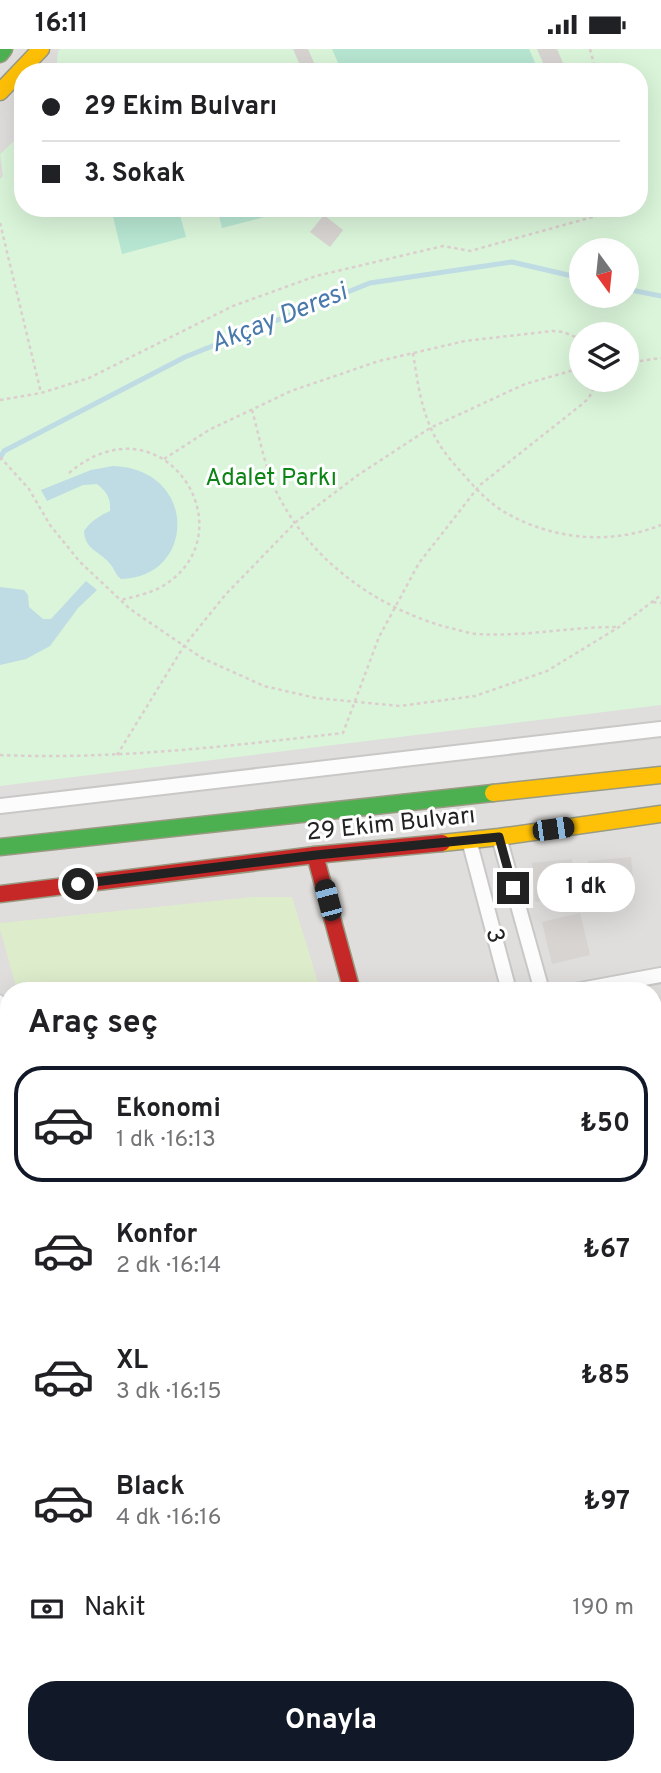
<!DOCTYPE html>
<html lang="tr">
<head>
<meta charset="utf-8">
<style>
	:root { --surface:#fff; --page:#f6f6f6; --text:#202124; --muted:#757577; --line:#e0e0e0; --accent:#111827 }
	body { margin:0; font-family:Overpass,sans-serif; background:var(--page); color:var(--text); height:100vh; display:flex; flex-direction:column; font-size:26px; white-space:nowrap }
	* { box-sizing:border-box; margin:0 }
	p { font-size:23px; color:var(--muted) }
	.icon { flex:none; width:38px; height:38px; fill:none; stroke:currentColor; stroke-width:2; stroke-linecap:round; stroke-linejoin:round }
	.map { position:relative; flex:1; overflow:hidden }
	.side { position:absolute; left:0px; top:933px; width:662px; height:793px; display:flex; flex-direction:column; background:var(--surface); border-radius:28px 28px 0 0; box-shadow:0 7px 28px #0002 }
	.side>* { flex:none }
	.banner { position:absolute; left:14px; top:14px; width:634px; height:154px; border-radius:28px; box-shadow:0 7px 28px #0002; display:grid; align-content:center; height:154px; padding:0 28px; background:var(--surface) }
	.needle { width:46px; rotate:165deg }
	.buttons { position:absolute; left:569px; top:189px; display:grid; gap:14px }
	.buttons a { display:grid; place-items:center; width:70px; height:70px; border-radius:50%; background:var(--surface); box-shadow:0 7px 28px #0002; font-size:35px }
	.end { position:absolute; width:32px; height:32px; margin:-16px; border:9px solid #222; background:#fff; box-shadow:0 0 0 4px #fff }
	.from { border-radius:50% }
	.bubble { position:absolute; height:49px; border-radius:24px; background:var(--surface); box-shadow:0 7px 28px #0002; font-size:23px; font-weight:700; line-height:49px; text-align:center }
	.car { position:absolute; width:21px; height:42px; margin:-21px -10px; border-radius:9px; box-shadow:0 0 5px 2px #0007; background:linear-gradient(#222 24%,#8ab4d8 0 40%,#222 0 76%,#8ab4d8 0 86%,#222 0) }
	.banner b { display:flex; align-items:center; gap:24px; height:66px; font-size:26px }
	.banner b+b { border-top:2px solid var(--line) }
	.banner i { width:18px; height:18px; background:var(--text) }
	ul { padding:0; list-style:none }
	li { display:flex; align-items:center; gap:21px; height:116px; margin:0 14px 10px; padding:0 14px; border:4px solid transparent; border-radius:28px }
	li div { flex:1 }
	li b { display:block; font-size:26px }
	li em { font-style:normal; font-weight:700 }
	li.current { border-color:var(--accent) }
	li>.icon { width:63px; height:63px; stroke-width:1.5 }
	h2 { padding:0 28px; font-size:32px; line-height:84px }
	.pay { display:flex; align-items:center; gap:18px; height:77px; padding:0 28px; font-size:26px }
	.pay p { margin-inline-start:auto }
	.action { display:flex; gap:14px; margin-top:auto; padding:14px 28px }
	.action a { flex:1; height:80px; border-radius:28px; background:var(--accent); color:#fff; font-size:28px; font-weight:700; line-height:80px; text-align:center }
	.status { display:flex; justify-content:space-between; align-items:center; height:49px; padding:0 35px; background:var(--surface); direction:ltr }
	.status svg { height:19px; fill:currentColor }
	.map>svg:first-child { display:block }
</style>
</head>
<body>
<div class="status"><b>16:11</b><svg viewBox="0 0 49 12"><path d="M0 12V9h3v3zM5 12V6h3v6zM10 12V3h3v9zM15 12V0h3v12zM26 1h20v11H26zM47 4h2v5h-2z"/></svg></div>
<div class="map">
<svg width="661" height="1724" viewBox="0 0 661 1724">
	<rect width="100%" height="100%" fill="#f0eeeb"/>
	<path fill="#dfdedc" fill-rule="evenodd" d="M0,0H661V1724H0ZM23,23H639V159H23ZM581,201H626V247H581ZM581,285H626V331H581ZM9,942H653V1717H9Z"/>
	<g fill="#ddeccb">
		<polygon points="253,848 292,848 320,940 314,942 17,941 0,880 0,874"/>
		<polygon points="0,991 9,1012 9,1202 0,1177"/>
	</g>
	<path fill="#daf5da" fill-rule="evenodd" d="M61,0H661V656L0,737V130L3,127L0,105L23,83V159H639V23H56L58,2ZM581,201H626V247H581ZM581,285H626V331H581Z"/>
	<g fill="#b7e6d2">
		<polygon points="332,0 529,0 539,23 342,23"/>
		<polygon points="111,159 178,159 186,188 122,205"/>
		<polygon points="217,159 291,159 291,161 222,179"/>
	</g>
	<g fill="#e0dfde">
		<polygon points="23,43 23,83 0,105 0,70"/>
		<polygon points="661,979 661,1118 653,1121 653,982"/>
	</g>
	<g fill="#bfdbe3">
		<path d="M113,417C199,420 196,529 121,530C115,525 115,521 111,516C101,502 85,502 84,482C91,472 99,467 110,462C111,449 107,443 97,435L83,436L47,452L41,441L91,421Z"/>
		<polygon points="86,532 97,541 78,559 50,597 26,610 0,616 0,538 24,541 28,546 29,558 43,570 51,570"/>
	</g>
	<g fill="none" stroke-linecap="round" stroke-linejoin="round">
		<g stroke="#bfdbe3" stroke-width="5">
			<polyline points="626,240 661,247"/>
			<polyline points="0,409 4,402 185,308 370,234 512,213 581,229"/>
		</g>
	</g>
	<g fill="#d7d4d2">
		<polygon points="293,0 308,0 318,23 303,23"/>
		<polygon points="537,0 557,0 566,21 547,23"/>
		<polygon points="324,166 343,181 330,198 310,183"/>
		<polygon points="631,808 635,849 592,853 588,812"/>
		<polygon points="572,810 575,849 535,853 532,814"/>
		<polygon points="580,864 590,906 552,915 542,873"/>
		<polygon points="661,948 661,971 653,973 653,950"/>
		<polygon points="661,1221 661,1263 658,1264 653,1243 653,1223"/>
		<polygon points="661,1483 661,1546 657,1548 653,1541 653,1488"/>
		<polygon points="661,1618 661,1650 653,1621"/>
		<polygon points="653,1709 658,1724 623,1724 620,1717 653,1717"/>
		<polygon points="421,1717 454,1717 456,1724 416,1724 414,1719"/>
		<polygon points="469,1717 510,1717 512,1724 471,1724"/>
	</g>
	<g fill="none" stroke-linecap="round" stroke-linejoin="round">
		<defs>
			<polyline id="lane" points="0,950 9,968"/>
			<g id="street">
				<polyline points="0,757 661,680"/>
				<polyline points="499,788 542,942"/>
				<polyline points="469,791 509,942"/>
				<polyline points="575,942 661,926"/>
				<polyline points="653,1146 661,1143"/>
				<polyline points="0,1295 9,1321"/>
				<polyline points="653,1354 661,1351"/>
				<polyline points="653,1374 661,1371"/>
				<polyline points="0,1462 9,1460"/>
				<polyline points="0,1545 9,1543"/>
				<polyline points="653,1587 661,1584"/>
				<polyline points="0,1639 9,1637"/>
				<polyline points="103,1717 106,1724"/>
				<polyline points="300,1717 314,1724"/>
				<polyline points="0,1719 9,1717"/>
				<polyline points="393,1724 394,1717"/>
			</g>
			<g id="fast">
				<polyline points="0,5 4,0"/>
				<polyline points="0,798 493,744"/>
			</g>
			<g id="slow">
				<polyline points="0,43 41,0"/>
				<polyline points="493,744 661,726"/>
				<polyline points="442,794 499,788 661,765"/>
				<polyline points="585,1717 587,1724"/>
			</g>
			<g id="jam">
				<polyline points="315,806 352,942"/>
				<polyline points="0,845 315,806 442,794"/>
			</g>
		</defs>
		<use href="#lane" stroke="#c9c8c7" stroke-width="10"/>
		<use href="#street" stroke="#c9c8c7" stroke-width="18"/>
		<use href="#fast" stroke="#999a82" stroke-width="19"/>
		<use href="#slow" stroke="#999a82" stroke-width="19"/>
		<use href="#jam" stroke="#999a82" stroke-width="19"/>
		<g stroke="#dccecd" stroke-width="2.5" stroke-dasharray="3.5 3.5" stroke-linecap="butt">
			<polyline points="590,0 596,23"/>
			<polyline points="0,174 41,344"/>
			<path d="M413,304C417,329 420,354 430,377C437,395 450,411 463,425C475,439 490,455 506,464C554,491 611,496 661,476"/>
			<polyline points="626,314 661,309"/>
			<polyline points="0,351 41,344 89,329 233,257 316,227 443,197 470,202 625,159"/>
			<path d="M252,361C259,386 265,419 276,442C309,510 375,558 446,578C456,580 467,584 477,585C524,588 569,578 616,578"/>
			<polyline points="0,408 29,440 50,476 80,513 130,560 202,609 264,637 316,649 400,657 475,647 547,622 619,578 661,546"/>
			<polyline points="164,410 209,381 291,342 379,312 465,292 552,282 563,283 581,290"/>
			<path d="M69,424C162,345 249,480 166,535C153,544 136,547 121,551"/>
			<polyline points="653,553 661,554"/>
			<path d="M0,706C115,711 229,697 343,684L379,588L419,514L480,436L581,356L589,349L597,331"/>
			<polyline points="117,706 184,597 226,545 296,473 358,426 430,379 525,335 581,319"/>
		</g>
		<use href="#lane" stroke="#fdfcfc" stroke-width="7"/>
		<use href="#street" stroke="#fdfcfc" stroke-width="14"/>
		<use href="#fast" stroke="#4caf50" stroke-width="16"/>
		<use href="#slow" stroke="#ffc107" stroke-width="16"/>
		<use href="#jam" stroke="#c62828" stroke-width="16"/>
	</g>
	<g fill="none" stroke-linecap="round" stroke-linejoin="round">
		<polyline stroke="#222" stroke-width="9" points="78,835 316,806 499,788 513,839"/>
	</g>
	<g text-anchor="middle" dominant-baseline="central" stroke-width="6" stroke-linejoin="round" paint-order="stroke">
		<g font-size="24" fill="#0c8416" stroke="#fff">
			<text x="271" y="430">Adalet Parkı</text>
		</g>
		<g font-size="24" fill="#222" stroke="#fff">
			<text transform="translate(391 776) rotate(-6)">29 Ekim Bulvarı</text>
			<text transform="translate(494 887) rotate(75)">3</text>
		</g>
		<g font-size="26" font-style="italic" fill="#4a7aab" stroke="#fff">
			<text transform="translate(279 270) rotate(-22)">Akçay Deresi</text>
		</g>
	</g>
</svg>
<div class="buttons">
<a><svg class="needle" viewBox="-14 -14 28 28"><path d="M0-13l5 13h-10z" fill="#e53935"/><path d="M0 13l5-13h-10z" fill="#757577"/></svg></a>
<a><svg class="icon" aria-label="layers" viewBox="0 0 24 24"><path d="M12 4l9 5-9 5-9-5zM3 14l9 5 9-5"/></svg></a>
</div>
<i class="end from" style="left:78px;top:835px"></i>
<i class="end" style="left:513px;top:839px"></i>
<div class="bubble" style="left:537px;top:814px;width:98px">1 dk</div>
<i class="car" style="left:553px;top:780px;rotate:82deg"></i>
<i class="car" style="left:328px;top:851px;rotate:345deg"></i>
<div class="banner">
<b><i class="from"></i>29 Ekim Bulvarı</b>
<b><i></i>3. Sokak</b>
</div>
<section class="side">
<h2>Araç seç</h2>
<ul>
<li class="current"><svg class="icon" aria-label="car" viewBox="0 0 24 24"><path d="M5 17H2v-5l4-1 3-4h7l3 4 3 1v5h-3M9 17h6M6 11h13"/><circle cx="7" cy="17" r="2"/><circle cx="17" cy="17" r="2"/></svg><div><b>Ekonomi</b><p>1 dk · 16:13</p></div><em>₺50</em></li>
<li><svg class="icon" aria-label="car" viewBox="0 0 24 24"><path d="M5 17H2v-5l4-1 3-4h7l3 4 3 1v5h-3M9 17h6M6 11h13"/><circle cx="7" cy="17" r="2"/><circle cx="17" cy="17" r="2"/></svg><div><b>Konfor</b><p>2 dk · 16:14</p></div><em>₺67</em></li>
<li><svg class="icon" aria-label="car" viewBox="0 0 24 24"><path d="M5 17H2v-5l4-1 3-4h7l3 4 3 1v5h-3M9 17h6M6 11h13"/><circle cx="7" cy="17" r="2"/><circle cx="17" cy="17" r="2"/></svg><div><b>XL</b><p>3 dk · 16:15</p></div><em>₺85</em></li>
<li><svg class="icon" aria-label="car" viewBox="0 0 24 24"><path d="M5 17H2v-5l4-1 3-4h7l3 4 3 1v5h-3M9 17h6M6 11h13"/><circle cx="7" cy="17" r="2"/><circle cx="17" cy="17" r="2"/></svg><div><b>Black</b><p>4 dk · 16:16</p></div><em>₺97</em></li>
</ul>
<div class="pay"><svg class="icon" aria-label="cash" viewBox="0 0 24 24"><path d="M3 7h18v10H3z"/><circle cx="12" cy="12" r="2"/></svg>Nakit<p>190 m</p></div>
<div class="action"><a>Onayla</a></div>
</section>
</div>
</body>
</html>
